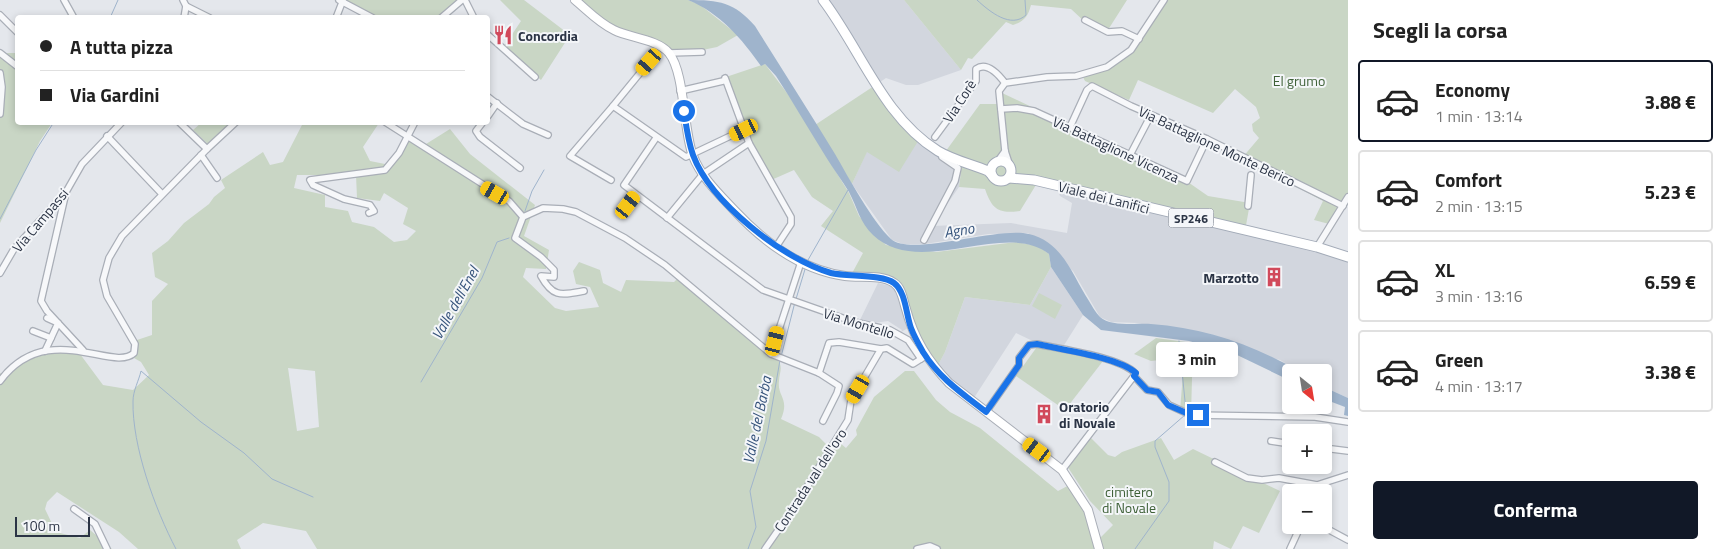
<!DOCTYPE html>
<html lang="it">
<head>
<meta charset="utf-8">
<style>
	:root { --surface:#fff; --page:#f6f6f6; --text:#222; --muted:#767676; --line:#e0e0e0; --accent:#111827 }
	body { margin:0; font-family:"Titillium Web",sans-serif; background:var(--page); color:var(--text); height:100vh; display:flex; flex-direction:column; font-size:19px; white-space:nowrap }
	* { box-sizing:border-box; margin:0 }
	p { font-size:16px; color:var(--muted) }
	.icon { flex:none; width:28px; height:28px; fill:none; stroke:currentColor; stroke-width:2; stroke-linecap:round; stroke-linejoin:round }
	.map { position:relative; flex:1; overflow:hidden }
	.panel { display:flex; flex-direction:column; background:var(--surface); width:375px }
	.panel>* { flex:none }
	.hud { position:absolute; left:15px; top:15px; width:475px; height:110px; border-radius:5px; box-shadow:0 2px 8px #0003; display:grid; align-content:center; height:110px; padding:0 25px; background:var(--surface) }
	.needle { width:32px; rotate:150deg }
	.fabs { position:absolute; left:1282px; top:364px; display:grid; gap:10px }
	.fabs a { display:grid; place-items:center; width:50px; height:50px; border-radius:5px; background:var(--surface); box-shadow:0 2px 8px #0003; font-size:25px }
	.scale { position:absolute; left:15px; bottom:12px; width:75px; box-sizing:border-box; padding-left:5px; border:2px solid #2b3445; border-top:0; font-size:14px; line-height:18px; white-space:nowrap; color:#2b3445; -webkit-text-stroke:4px #f4f6f9; paint-order:stroke }
	.end { position:absolute; width:22px; height:22px; margin:-11px; border:6px solid #1a73e8; background:#fff; box-shadow:0 0 0 2px #fff }
	.from { border-radius:50% }
	.bubble { position:absolute; height:35px; border-radius:5px; background:var(--surface); box-shadow:0 2px 8px #0003; font-size:16px; font-weight:700; line-height:35px; text-align:center }
	.car { position:absolute; width:15px; height:30px; margin:-15px -8px; border-radius:6px; box-shadow:0 0 4px 1px #0007; background:linear-gradient(#f5c518 24%,#345 0 40%,#f5c518 0 76%,#345 0 86%,#f5c518 0) }
	.hud b { display:flex; align-items:center; gap:18px; height:48px; font-size:19px }
	.hud b+b { border-top:1px solid var(--line) }
	.hud i { width:12px; height:12px; background:var(--text) }
	ul { padding:0; list-style:none }
	li { display:flex; align-items:center; gap:15px; height:82px; margin:0 10px 8px; padding:0 15px; border:2px solid var(--line); border-radius:5px }
	li div { flex:1 }
	li b { display:block; font-size:19px }
	li em { font-style:normal; font-weight:700 }
	li.active { border-color:var(--accent) }
	li>.icon { width:45px; height:45px; stroke-width:1.5 }
	h2 { padding:0 25px; font-size:22px; line-height:60px }
	.button { display:flex; gap:10px; margin-top:auto; padding:10px 25px }
	.button a { flex:1; height:58px; border-radius:5px; background:var(--accent); color:#fff; font-size:20px; font-weight:700; line-height:58px; text-align:center }
	main { display:flex; flex:1; min-height:0 }
	.map>svg:first-child { display:block }
</style>
</head>
<body>
<main>
<div class="map">
<svg width="1348" height="549" viewBox="0 0 1348 549">
	<rect width="100%" height="100%" fill="#e4e7ec"/>
	<g fill="#d2d6de">
		<polygon points="829,0 904,0 961,70 918,85 906,85 886,78 877,84"/>
		<polygon points="920,138 962,164 959,187 932,226 1011,223 1067,233 1072,203 1060,196 1058,191 1104,199 1348,257 1348,398 1324,387 1324,372 1300,372 1280,360 1138,323 1111,322 1100,317 1073,271 1028,233 988,234 925,244 903,244 892,240 852,184 867,151"/>
		<polygon points="1051,267 1083,315 1061,350 1039,344 1016,333 972,401 936,369 945,352 965,297 1030,305"/>
		<polygon points="878,283 890,286 898,293 910,327 901,332 902,330 888,321 874,323 860,320"/>
	</g>
	<g fill="#c9d6c5" fill-rule="evenodd">
		<polygon points="344,0 459,0 442,17 368,17 342,6"/>
		<polygon points="500,0 524,0 570,35 541,80 503,48 521,21"/>
		<polygon points="575,0 688,0 699,4 738,35 717,47 669,57 659,47 612,29"/>
		<path d="M904,0H1127L1106,33L1085,22L1071,9L1031,5C1028,16 1025,21 1013,25L1006,22L972,59L968,58L961,70Z"/>
		<polygon points="1165,0 1348,0 1348,200 1333,225 1314,220 1323,201 1242,158 1259,138 1253,131 1252,124 1260,118 1256,107 1235,89 1213,113 1138,80 1129,100 1085,81 1082,75 1121,60"/>
		<polygon points="0,53 17,53 18,122 52,123 40,141 0,223"/>
		<polygon points="765,64 790,97 849,193 859,216 886,245 936,252 1016,242 1038,246 1049,254 1051,267 1030,305 965,297 945,352 936,369 927,357 901,292 880,278 850,277 863,253 821,226 833,211 812,197 794,170 769,181 756,158 726,77"/>
		<polygon points="877,84 920,138 899,172 867,152 852,184 815,125"/>
		<path d="M1000,92L1185,180L1208,196L1250,203L1245,231L1104,199L1058,191L1039,180L1020,211C998,214 992,209 985,189L959,187L962,164L943,155L980,104H1001Z"/>
		<polygon points="201,123 237,123 211,147 193,130"/>
		<path d="M303,123H379L363,147L370,161L390,165L409,140L426,144L450,129L470,154L535,205L524,236L549,250L546,269L526,268L523,277L555,308L566,311L599,307L590,287L576,284L573,271L579,262L600,270L603,283L621,292L626,280L674,282L679,277L756,343C762,352 770,352 777,359C784,367 779,373 779,381C777,397 790,398 781,419L819,437L828,446L834,438L846,448L857,435L856,430L874,397L905,371H914L936,400L950,412L980,428L1058,491L1075,482L1088,505L1100,538L1113,525L1090,501L1067,466L1091,438L1108,455L1115,457L1122,452L1161,438L1174,460L1193,449L1280,491L1259,533L1243,526L1231,549L1214,541L1213,549H317L306,531L263,523L237,540L241,549H138L119,532L57,492L47,502L45,509L56,532L80,538L90,530L112,549H0V373L3,375L31,355L68,351L80,354L103,385L133,390L149,375L141,362L134,358L138,353L134,341L152,335V301L168,284L155,277L152,253L168,241L184,223L209,204L214,197L225,188L221,180L263,152L270,165L283,162ZM297,175H356L357,198L380,201L384,193L408,208L403,224L416,231L407,240L394,242L374,227L352,222L348,211L325,207V195L294,188ZM288,368L315,371L319,427L297,431Z"/>
		<polygon points="1039,293 1062,305 1055,319 1032,306"/>
		<polygon points="1156,338 1193,343 1191,415 1180,411 1183,373 1178,355 1161,353 1159,355 1160,360 1151,361 1134,354"/>
		<polygon points="1039,344 1103,361 1065,410 1016,376"/>
	</g>
	<g fill="#9fb4cc">
		<path d="M688,0C719,0 734,2 755,26C782,69 809,111 835,154C849,178 872,221 891,239C911,257 998,226 1029,234C1063,242 1072,275 1089,301C1092,306 1096,313 1100,317C1111,327 1137,323 1151,324C1205,328 1254,345 1300,372H1291V381L1235,354L1189,341L1101,330L1083,315L1051,267L1049,254C1005,219 919,279 873,235C860,223 857,207 849,192C842,180 833,169 826,157C809,130 793,102 776,76L765,64L761,66C742,39 720,13 688,0Z"/>
		<polygon points="1324,387 1348,398 1348,416 1344,415 1345,407 1324,399"/>
	</g>
	<g fill="none" stroke-linecap="round" stroke-linejoin="round">
		<g stroke="#9fb4cc" stroke-width="1">
			<path d="M977,0C990,12 1011,29 1026,15L1025,0"/>
			<polyline points="110,18 118,0"/>
			<polyline points="525,211 532,191 544,170"/>
			<polyline points="0,219 36,150 54,122"/>
			<polyline points="808,260 848,190"/>
			<polyline points="796,299 806,266"/>
			<polyline points="1179,341 1186,411"/>
			<polyline points="781,357 795,302"/>
			<polyline points="421,382 482,278 497,242 509,238"/>
			<path d="M176,549C155,509 132,446 133,401C133,391 139,380 141,371L201,422L244,453L272,479L313,497"/>
			<polyline points="748,549 756,527 750,491 766,441 780,360"/>
			<polyline points="1135,549 1169,501 1169,482 1155,447 1155,441 1185,415"/>
		</g>
		<defs>
			<g id="street">
				<polyline points="64,0 74,18"/>
				<polyline points="183,0 186,6 210,18"/>
				<polyline points="339,0 373,18"/>
				<polyline points="465,0 474,18"/>
				<polyline points="0,15 18,33"/>
				<polyline points="184,18 186,6"/>
				<polyline points="336,18 343,0"/>
				<polyline points="441,18 462,0"/>
				<polyline points="1085,20 1108,32 1122,31 1139,39"/>
				<polyline points="488,35 535,77"/>
				<polyline points="0,53 18,67"/>
				<polyline points="669,53 702,52"/>
				<polyline points="0,73 2,87 0,114"/>
				<polyline points="725,78 749,143 791,217 791,224 776,247"/>
				<polyline points="680,91 723,81"/>
				<polyline points="488,97 523,124 548,135"/>
				<polyline points="613,106 649,62"/>
				<polyline points="1001,109 1017,108 1034,111 1187,181 1207,139"/>
				<polyline points="488,116 497,103"/>
				<polyline points="179,122 207,149"/>
				<polyline points="385,122 509,201 523,217"/>
				<polyline points="483,122 476,131 480,137 520,168"/>
				<polyline points="1070,127 1087,90 1092,86 1131,106 1207,139 1343,206"/>
				<polyline points="107,136 162,194"/>
				<path d="M935,137L976,81V69C987,61 999,75 1005,83"/>
				<polyline points="656,138 624,185 763,290 854,322 890,330 908,340 921,359"/>
				<polyline points="201,155 217,178"/>
				<polyline points="1130,155 1151,115"/>
				<polyline points="997,162 1005,151"/>
				<polyline points="1010,166 1005,151 999,91 1005,83 1047,77 1076,76 1107,67 1131,50 1164,0"/>
				<polyline points="611,180 570,156 613,106 686,157 743,130"/>
				<polyline points="66,192 41,301 47,311 83,350"/>
				<polyline points="629,205 636,195"/>
				<polyline points="1248,206 1251,175"/>
				<polyline points="369,213 374,211 370,205 344,199 313,185 310,180 385,170 399,153 415,122"/>
				<polyline points="667,218 703,174 749,143"/>
				<polyline points="924,240 955,181 958,168 942,157 944,154"/>
				<polyline points="1317,247 1348,197"/>
				<polyline points="0,273 14,249 66,192 82,164 122,122"/>
				<path d="M584,291C561,295 553,298 541,276L554,277V270L541,257L515,238L523,217L543,208L563,209L576,212L625,238L665,265L771,354L801,262"/>
				<polyline points="33,331 51,338"/>
				<polyline points="45,351 58,323 47,318"/>
				<polyline points="771,354 819,373 839,386 837,393 823,421"/>
				<polyline points="819,373 829,343 839,342 881,349"/>
				<path d="M0,381C47,318 113,373 134,353L135,344L107,296L103,280L109,258L122,236L207,149L236,122"/>
				<path d="M986,412L1019,365V358L1029,345L1037,344C1061,349 1119,357 1135,373L1134,376L1147,390L1158,392L1169,405L1191,415L1315,417L1348,422"/>
				<polyline points="1271,441 1291,444"/>
				<polyline points="1324,448 1348,451"/>
				<polyline points="1215,462 1247,478 1262,480 1279,478 1317,485"/>
				<polyline points="1062,470 1134,376"/>
				<polyline points="1314,492 1317,485 1348,475"/>
				<polyline points="74,509 95,524 107,549"/>
				<polyline points="1320,525 1348,540"/>
				<polyline points="765,549 797,503 848,420 851,400 881,349 887,348 913,364 924,357"/>
				<polyline points="917,549 930,546 937,549"/>
				<polyline points="1290,549 1301,525"/>
			</g>
			<path id="secondary" d="M575,0C587,10 599,23 614,30C630,38 657,39 669,53C685,73 683,130 693,156C701,177 719,194 734,210C763,241 801,270 845,276C860,278 881,274 894,283C902,288 903,300 906,309C914,339 928,361 949,383L1062,470L1088,510L1099,549"/>
			<g id="primary">
				<path d="M823,0C861,50 883,117 938,151C953,160 971,164 988,171L992,175"/>
				<circle cx="1001" cy="171" r="10"/>
				<polyline points="1009,178 1034,180 1317,247 1348,257"/>
			</g>
		</defs>
		<use href="#street" stroke="#a9aeb7" stroke-width="8"/>
		<use href="#secondary" stroke="#a9aeb7" stroke-width="10"/>
		<use href="#primary" stroke="#a3abb8" stroke-width="11"/>
		<use href="#street" stroke="#f7f8fa" stroke-width="5.5"/>
		<use href="#secondary" stroke="#fff" stroke-width="8"/>
		<use href="#primary" stroke="#fff" stroke-width="9"/>
	</g>
	<g fill="none" stroke-linecap="round" stroke-linejoin="round">
		<path stroke="#1a73e8" stroke-width="6" d="M684,111C686,125 688,141 693,155C711,203 783,259 831,273C847,277 882,274 894,283C906,292 906,315 911,328C914,336 919,345 923,352C939,378 963,394 986,412L1019,365V358L1029,345L1037,344C1062,350 1118,357 1136,373L1134,376L1147,390L1158,392L1168,405L1191,415H1198"/>
	</g>
	<defs>
		<symbol id="restaurant-bare" viewBox="-9 -9 18 18"><path d="M-5-6h1v4h1v-4h1v4h1v-4h1v5L-1.5 .5V6h-2V.5L-5-1ZM5-6V6H3V1.5H1.5Q1.5-4 5-6Z" fill="#d1495b" stroke="#f4f6f9" stroke-width="2.5" paint-order="stroke"/></symbol>
		<symbol id="building-bare" viewBox="-9 -9 18 18"><path d="M-4-6H4V6H1V3H-1V6H-4ZM-2.5-4.3h1.7v1.8h-1.7ZM.8-4.3h1.7v1.8H.8ZM-2.5-1h1.7V.8h-1.7ZM.8-1h1.7V.8H.8Z" fill="#d1495b" stroke="#f4f6f9" stroke-width="2.5" paint-order="stroke"/></symbol>
	</defs>
	<g fill-rule="evenodd">
		<use href="#restaurant-bare" x="489" y="21" width="28" height="28"/>
		<use href="#building-bare" x="1260" y="263" width="28" height="28"/>
		<use href="#building-bare" x="1030" y="400" width="28" height="28"/>
	</g>
	<g text-anchor="middle" dominant-baseline="central" stroke-width="4" stroke-linejoin="round" paint-order="stroke">
		<rect fill="#f4f6f9" stroke="#676e7b" stroke-width="1" x="1168.5" y="208.5" width="45" height="19" rx="4"/>
		<g font-size="12" font-weight="bold" fill="#2b3445">
			<text x="1191" y="218">SP246</text>
		</g>
		<g font-size="14" font-weight="bold" fill="#2b3445" stroke="#f4f6f9" text-anchor="start">
			<text x="518" y="35">Concordia</text>
			<text x="1259" y="277" text-anchor="end">Marzotto</text>
			<text x="1059" y="406">Oratorio<tspan x="1059" dy="16">di Novale</tspan></text>
		</g>
		<g font-size="14" fill="#3f6138" stroke="#f4f6f9">
			<text x="1299" y="80">El grumo</text>
			<text x="1129" y="491">cimitero<tspan x="1129" dy="16">di Novale</tspan></text>
		</g>
		<g font-size="14" fill="#2b3445" stroke="#f4f6f9">
			<text transform="translate(959 101) rotate(-57)">Via Corè</text>
			<text transform="translate(1217 146) rotate(25)">Via Battaglione Monte Berico</text>
			<text transform="translate(1116 149) rotate(25)">Via Battaglione Vicenza</text>
			<text transform="translate(1104 197) rotate(14)">Viale dei Lanifici</text>
			<text transform="translate(40 220) rotate(-50)">Via Campassi</text>
			<text transform="translate(859 323) rotate(17)">Via Montello</text>
			<text transform="translate(810 480) rotate(-57)">Contrada val dell'oro</text>
		</g>
		<g font-size="15" font-style="italic" fill="#34527a" stroke="#f4f6f9">
			<text transform="translate(959 230) rotate(-9)">Agno</text>
			<text transform="translate(455 303) rotate(-61)">Valle dell'Enel</text>
			<text transform="translate(757 420) rotate(-78)">Valle del Barba</text>
		</g>
	</g>
</svg>
<div class="fabs">
<a><svg class="needle" viewBox="-14 -14 28 28"><path d="M0-13l5 13h-10z" fill="#e53935"/><path d="M0 13l5-13h-10z" fill="#767676"/></svg></a>
<a>+</a>
<a>−</a>
</div>
<div class="scale">100 m</div>
<i class="end from" style="left:684px;top:111px"></i>
<i class="end" style="left:1198px;top:415px"></i>
<div class="bubble" style="left:1156px;top:342px;width:82px">3 min</div>
<i class="car" style="left:649px;top:62px;rotate:221deg"></i>
<i class="car" style="left:744px;top:130px;rotate:244deg"></i>
<i class="car" style="left:495px;top:193px;rotate:300deg"></i>
<i class="car" style="left:628px;top:205px;rotate:37deg"></i>
<i class="car" style="left:775px;top:341px;rotate:14deg"></i>
<i class="car" style="left:858px;top:389px;rotate:210deg"></i>
<i class="car" style="left:1037px;top:450px;rotate:306deg"></i>
<div class="hud">
<b><i class="from"></i>A tutta pizza</b>
<b><i></i>Via Gardini</b>
</div>
</div>
<section class="panel">
<h2>Scegli la corsa</h2>
<ul>
<li class="active"><svg class="icon" aria-label="car" viewBox="0 0 24 24"><path d="M5 17H2v-5l4-1 3-4h7l3 4 3 1v5h-3M9 17h6M6 11h13"/><circle cx="7" cy="17" r="2"/><circle cx="17" cy="17" r="2"/></svg><div><b>Economy</b><p>1 min · 13:14</p></div><em>3.88 €</em></li>
<li><svg class="icon" aria-label="car" viewBox="0 0 24 24"><path d="M5 17H2v-5l4-1 3-4h7l3 4 3 1v5h-3M9 17h6M6 11h13"/><circle cx="7" cy="17" r="2"/><circle cx="17" cy="17" r="2"/></svg><div><b>Comfort</b><p>2 min · 13:15</p></div><em>5.23 €</em></li>
<li><svg class="icon" aria-label="car" viewBox="0 0 24 24"><path d="M5 17H2v-5l4-1 3-4h7l3 4 3 1v5h-3M9 17h6M6 11h13"/><circle cx="7" cy="17" r="2"/><circle cx="17" cy="17" r="2"/></svg><div><b>XL</b><p>3 min · 13:16</p></div><em>6.59 €</em></li>
<li><svg class="icon" aria-label="car" viewBox="0 0 24 24"><path d="M5 17H2v-5l4-1 3-4h7l3 4 3 1v5h-3M9 17h6M6 11h13"/><circle cx="7" cy="17" r="2"/><circle cx="17" cy="17" r="2"/></svg><div><b>Green</b><p>4 min · 13:17</p></div><em>3.38 €</em></li>
</ul>
<div class="button"><a>Conferma</a></div>
</section>
</main>
</body>
</html>
